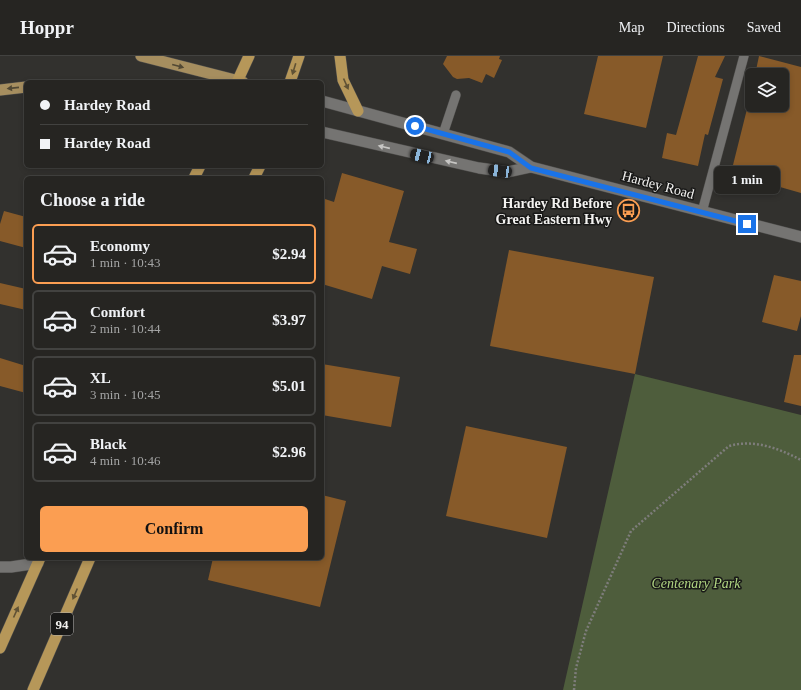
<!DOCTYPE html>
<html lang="en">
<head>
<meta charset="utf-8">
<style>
	:root { --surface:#262522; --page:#32312f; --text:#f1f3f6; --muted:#a4a5a5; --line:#424240; --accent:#fb9e52 }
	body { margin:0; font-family:Georgia,serif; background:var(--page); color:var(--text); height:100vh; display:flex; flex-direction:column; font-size:15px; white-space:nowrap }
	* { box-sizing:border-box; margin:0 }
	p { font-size:13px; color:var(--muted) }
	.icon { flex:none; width:22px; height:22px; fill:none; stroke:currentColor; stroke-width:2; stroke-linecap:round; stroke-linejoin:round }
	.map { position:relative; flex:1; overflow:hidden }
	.sheet { position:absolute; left:24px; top:120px; width:300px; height:384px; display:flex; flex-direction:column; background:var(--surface); border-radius:6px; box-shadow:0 2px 6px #0003,0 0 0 1px var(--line) }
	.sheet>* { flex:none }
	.guide { position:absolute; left:24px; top:24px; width:300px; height:88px; border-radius:6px; box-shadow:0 2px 6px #0003,0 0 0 1px var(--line); display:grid; align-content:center; height:88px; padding:0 16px; background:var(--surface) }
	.controls { position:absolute; left:745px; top:12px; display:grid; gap:8px }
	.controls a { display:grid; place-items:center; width:44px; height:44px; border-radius:6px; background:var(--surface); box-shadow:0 2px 6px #0003,0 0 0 1px var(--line); font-size:20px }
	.end { position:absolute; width:18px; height:18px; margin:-9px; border:5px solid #1a73e8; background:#fff; box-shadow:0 0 0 2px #fff }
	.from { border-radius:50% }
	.bubble { position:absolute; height:28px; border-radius:6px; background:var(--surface); box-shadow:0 2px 6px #0003,0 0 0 1px var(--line); font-size:13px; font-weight:600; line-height:28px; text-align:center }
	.car { position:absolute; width:12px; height:24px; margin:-12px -6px; border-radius:5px; box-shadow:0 0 3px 1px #0007; background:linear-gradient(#222 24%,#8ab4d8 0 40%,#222 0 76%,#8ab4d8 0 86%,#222 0) }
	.guide b { display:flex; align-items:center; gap:14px; height:38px; font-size:15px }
	.guide b+b { border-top:1px solid var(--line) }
	.guide i { width:10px; height:10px; background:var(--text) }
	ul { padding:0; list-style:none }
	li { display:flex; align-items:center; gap:12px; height:60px; margin:0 8px 6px; padding:0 8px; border:2px solid var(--line); border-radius:6px }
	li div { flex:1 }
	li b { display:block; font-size:15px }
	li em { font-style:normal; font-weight:600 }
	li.on { border-color:var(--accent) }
	li>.icon { width:36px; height:36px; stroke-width:1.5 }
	h2 { padding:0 16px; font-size:18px; line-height:48px }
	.primary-button { display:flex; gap:8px; margin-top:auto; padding:8px 16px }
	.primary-button a { flex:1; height:46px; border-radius:6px; background:var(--accent); color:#111; font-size:16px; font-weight:600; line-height:46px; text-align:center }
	header { display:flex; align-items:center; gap:24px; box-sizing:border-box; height:56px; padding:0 20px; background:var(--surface); border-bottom:1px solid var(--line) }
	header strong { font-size:19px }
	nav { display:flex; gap:22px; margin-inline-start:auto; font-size:14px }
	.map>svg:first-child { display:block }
</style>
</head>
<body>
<header>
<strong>Hoppr</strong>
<nav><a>Map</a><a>Directions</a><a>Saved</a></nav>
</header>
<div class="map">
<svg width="801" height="634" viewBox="0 0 801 634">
	<rect width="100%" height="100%" fill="#32312e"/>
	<polygon fill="#4e5d3c" points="635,318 801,359 801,634 563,634"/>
	<g fill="#875a29">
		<polygon points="447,0 500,0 499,3 502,4 494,22 486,18 482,27 469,22 457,23 453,21 443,8"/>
		<polygon points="598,0 663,0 646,72 584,58"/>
		<polygon points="698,0 725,0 715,21 723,23 708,79 705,78 698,110 662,102 667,77 676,79"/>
		<polygon points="759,0 801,11 801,137 773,129 773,126 731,117 748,49 782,49 782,19 755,19"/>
		<polygon points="342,117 404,135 389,186 417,193 410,218 382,210 372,243 322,228 322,142 334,146"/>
		<polygon points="4,155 26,161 26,192 0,185 0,168"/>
		<polygon points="509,194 654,221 635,318 490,290"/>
		<polygon points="774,219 801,225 801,260 797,275 762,266"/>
		<polygon points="0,227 26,233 26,254 0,248"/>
		<polygon points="794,299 801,299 801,350 784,346"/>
		<polygon points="0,302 26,310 26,337 0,330"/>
		<polygon points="322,308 400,321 391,371 322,359"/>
		<polygon points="466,370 567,391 547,482 446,460"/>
		<polygon points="322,439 346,445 320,551 208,524 213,502 322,502"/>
	</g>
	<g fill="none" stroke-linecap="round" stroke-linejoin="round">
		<defs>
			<g id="service">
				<polyline points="443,78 456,39"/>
				<polyline points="702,156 744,0"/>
			</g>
			<polyline id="minor" points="0,511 11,511 38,507"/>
			<g id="secondary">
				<polyline points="322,45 509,96 531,111 801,181"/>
				<polyline points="322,76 479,112 508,116 531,111"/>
			</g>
			<g id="primary">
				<polyline points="141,0 243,26"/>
				<polyline points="0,34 26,31"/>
			</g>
			<g id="trunk">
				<polyline points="340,0 343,24 358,55"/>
				<polyline points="237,26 249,0"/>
				<polyline points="290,26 299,0"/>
				<polyline points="194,122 200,110"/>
				<polyline points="254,122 260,110"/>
				<polyline points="0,592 40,502"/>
				<polyline points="33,634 90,502"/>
			</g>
		</defs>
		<use href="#service" stroke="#4e4d4b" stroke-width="10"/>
		<use href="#minor" stroke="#4e4d4b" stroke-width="12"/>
		<use href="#secondary" stroke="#4e4d4b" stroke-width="12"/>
		<use href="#primary" stroke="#4e4d4b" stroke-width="12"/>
		<use href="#trunk" stroke="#4e4d4b" stroke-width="12"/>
		<path stroke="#7e7d7b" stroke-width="2.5" stroke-dasharray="2 2" stroke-linecap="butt" d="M574,634L576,612L586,575L631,475L729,390C754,383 778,392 801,404"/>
		<use href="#service" stroke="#757472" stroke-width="9"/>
		<use href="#minor" stroke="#757472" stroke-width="11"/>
		<use href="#secondary" stroke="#757472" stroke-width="11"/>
		<use href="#primary" stroke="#a68e5f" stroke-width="11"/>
		<use href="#trunk" stroke="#b69759" stroke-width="11"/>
	</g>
	<defs><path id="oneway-solid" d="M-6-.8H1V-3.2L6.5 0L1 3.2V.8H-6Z"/></defs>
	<g fill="#514834">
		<use href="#oneway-solid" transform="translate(178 10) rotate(15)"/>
		<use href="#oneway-solid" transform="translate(13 32) rotate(174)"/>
	</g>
	<g fill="#605235">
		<use href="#oneway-solid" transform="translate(294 13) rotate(107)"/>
		<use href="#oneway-solid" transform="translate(346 28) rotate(66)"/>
		<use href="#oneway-solid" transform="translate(75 538) rotate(113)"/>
		<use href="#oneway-solid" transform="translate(16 556) rotate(-66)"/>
	</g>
	<g fill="#c7c6c4">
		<use href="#oneway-solid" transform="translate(384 91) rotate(-167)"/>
		<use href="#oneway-solid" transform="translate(451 106) rotate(-167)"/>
	</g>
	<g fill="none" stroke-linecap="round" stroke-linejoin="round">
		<polyline stroke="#1a73e8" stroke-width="5" points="415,70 509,96 531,112 747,168"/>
	</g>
	<defs>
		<symbol id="bus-ring" viewBox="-11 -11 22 22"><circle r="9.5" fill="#191918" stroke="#fb9e52" stroke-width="1.5"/><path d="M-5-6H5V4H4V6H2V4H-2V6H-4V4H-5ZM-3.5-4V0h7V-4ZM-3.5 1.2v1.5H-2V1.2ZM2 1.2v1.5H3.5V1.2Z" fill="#fb9e52"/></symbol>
	</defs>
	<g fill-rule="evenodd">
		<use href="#bus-ring" x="616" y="142" width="25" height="25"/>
	</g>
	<g text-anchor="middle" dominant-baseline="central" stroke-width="3" stroke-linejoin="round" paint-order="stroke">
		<rect fill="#191918" stroke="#b2b1af" stroke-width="1" x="51" y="557" width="22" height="22" rx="3"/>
		<g font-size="13" font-weight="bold" fill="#f3f2f0">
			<text x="62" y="568">94</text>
		</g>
		<g font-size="14" fill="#f3f2f0" stroke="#191918">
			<text transform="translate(658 129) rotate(15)">Hardey Road</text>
		</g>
		<g font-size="14" font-weight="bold" fill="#f3f2f0" stroke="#191918" text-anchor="end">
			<text x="612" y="147">Hardey Rd Before<tspan x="612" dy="16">Great Eastern Hwy</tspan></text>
		</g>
		<g font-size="14" font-style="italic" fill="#b1d682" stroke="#191918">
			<text x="696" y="527">Centenary Park</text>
		</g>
	</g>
</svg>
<div class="controls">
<a><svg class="icon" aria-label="layers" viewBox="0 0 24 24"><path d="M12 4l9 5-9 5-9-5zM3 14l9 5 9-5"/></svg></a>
</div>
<i class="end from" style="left:415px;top:70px"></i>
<i class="end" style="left:747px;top:168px"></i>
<div class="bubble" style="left:714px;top:110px;width:66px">1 min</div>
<i class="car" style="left:422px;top:100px;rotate:283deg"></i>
<i class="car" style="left:500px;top:115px;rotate:277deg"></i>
<div class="guide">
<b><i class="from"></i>Hardey Road</b>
<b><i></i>Hardey Road</b>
</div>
<section class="sheet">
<h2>Choose a ride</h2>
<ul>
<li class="on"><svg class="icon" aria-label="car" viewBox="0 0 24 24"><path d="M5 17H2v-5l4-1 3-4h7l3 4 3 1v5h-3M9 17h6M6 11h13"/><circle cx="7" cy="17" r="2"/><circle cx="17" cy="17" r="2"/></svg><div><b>Economy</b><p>1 min · 10:43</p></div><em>$2.94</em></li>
<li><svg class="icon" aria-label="car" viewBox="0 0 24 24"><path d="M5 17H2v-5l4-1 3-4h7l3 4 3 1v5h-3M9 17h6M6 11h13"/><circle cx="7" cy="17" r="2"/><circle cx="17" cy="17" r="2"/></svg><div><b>Comfort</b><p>2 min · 10:44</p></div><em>$3.97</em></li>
<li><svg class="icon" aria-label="car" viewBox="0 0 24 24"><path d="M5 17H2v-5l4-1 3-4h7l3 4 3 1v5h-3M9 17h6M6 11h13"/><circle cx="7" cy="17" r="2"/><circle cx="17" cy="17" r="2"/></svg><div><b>XL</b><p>3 min · 10:45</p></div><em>$5.01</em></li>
<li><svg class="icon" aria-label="car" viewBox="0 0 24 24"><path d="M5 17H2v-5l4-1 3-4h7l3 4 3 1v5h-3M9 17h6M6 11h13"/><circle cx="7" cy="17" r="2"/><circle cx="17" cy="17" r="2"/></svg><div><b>Black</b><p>4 min · 10:46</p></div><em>$2.96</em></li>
</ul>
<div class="primary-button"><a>Confirm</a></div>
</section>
</div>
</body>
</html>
